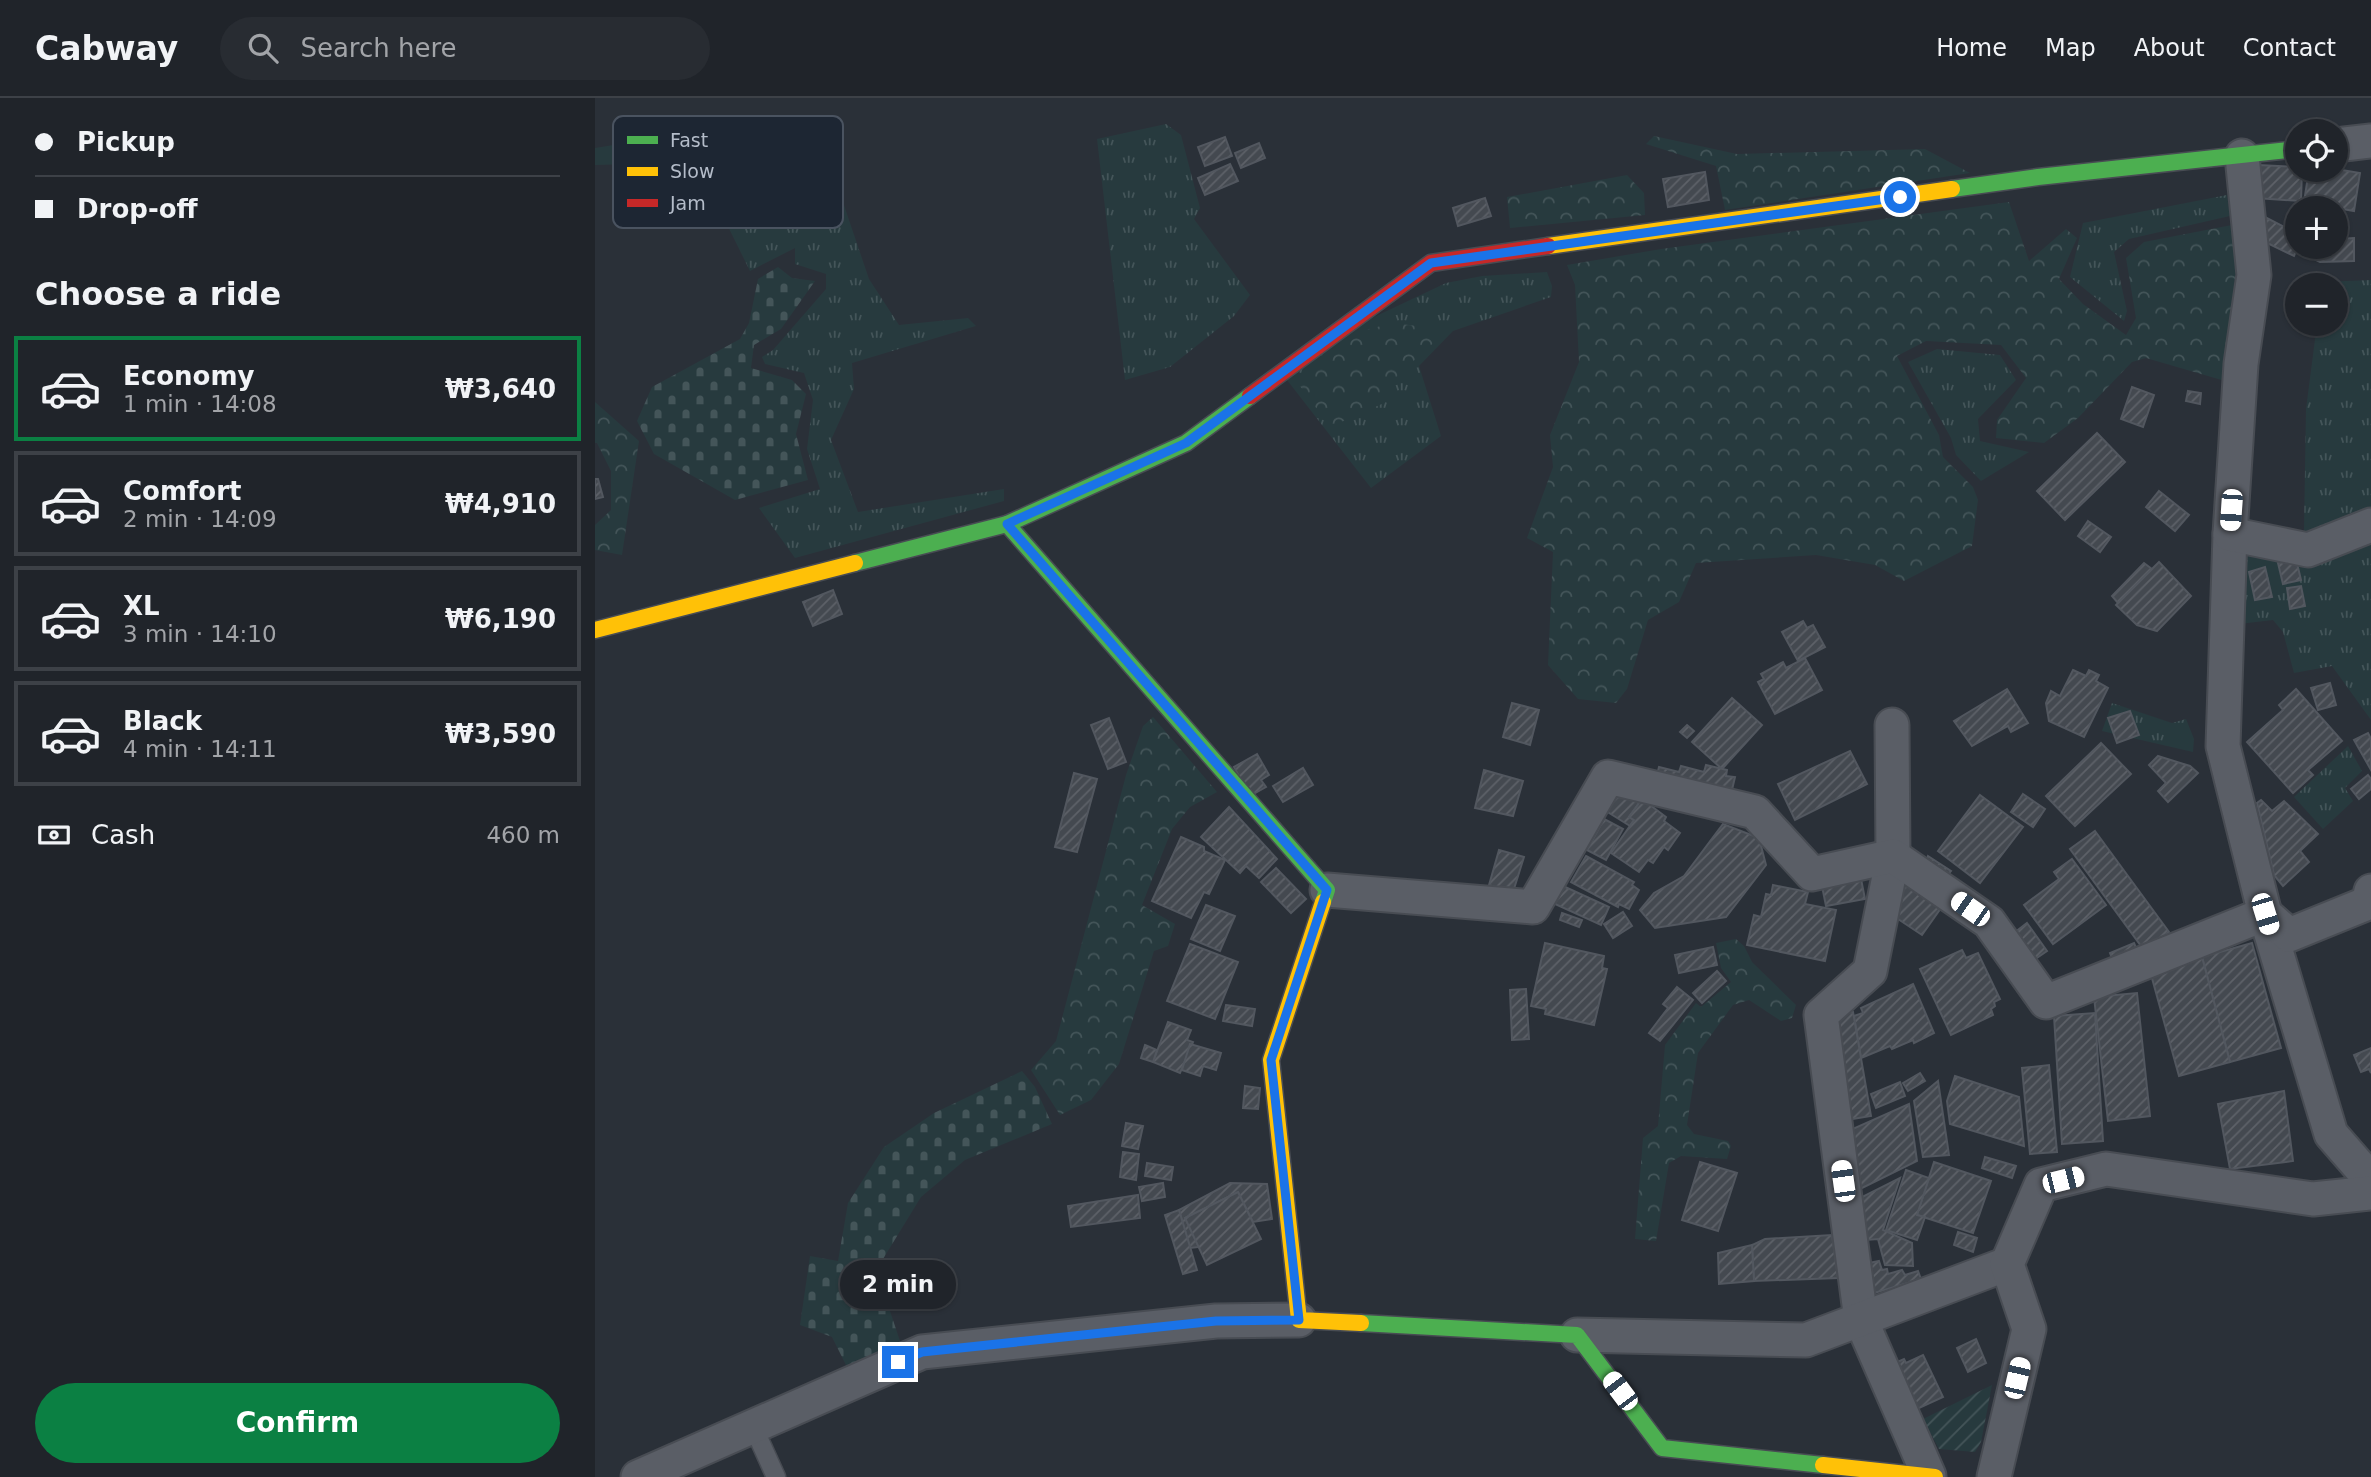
<!DOCTYPE html>
<html lang="en">
<head>
<meta charset="utf-8">
<style>
	:root { --surface:#20242a; --page:#282c32; --text:#f1f3f6; --muted:#a2a4a8; --line:#3d4147; --accent:#0b8043 }
	body { margin:0; font-family:"DejaVu Sans",sans-serif; background:var(--page); color:var(--text); height:100vh; display:flex; flex-direction:column; font-size:26px; white-space:nowrap }
	* { box-sizing:border-box; margin:0 }
	p { font-size:23px; color:var(--muted) }
	.icon { flex:none; width:38px; height:38px; fill:none; stroke:currentColor; stroke-width:2; stroke-linecap:round; stroke-linejoin:round }
	.map { position:relative; flex:1; overflow:hidden }
	.details { display:flex; flex-direction:column; background:var(--surface); width:595px }
	.details>* { flex:none }
	.hud { display:grid; align-content:center; height:154px; padding:0 35px; background:var(--surface) }
	.buttons { position:absolute; left:1690px; top:21px; display:grid; gap:14px }
	.buttons a { display:grid; place-items:center; width:63px; height:63px; border-radius:50%; background:var(--surface); box-shadow:0 2px 5px #0004,0 0 0 2px var(--line); font-size:35px }
	.end { position:absolute; width:32px; height:32px; margin:-16px; border:9px solid #1a73e8; background:#fff; box-shadow:0 0 0 4px #fff }
	.from { border-radius:50% }
	.bubble { position:absolute; height:49px; border-radius:24px; background:var(--surface); box-shadow:0 2px 5px #0004,0 0 0 2px var(--line); font-size:23px; font-weight:800; line-height:49px; text-align:center }
	.car { position:absolute; width:21px; height:42px; margin:-21px -10px; border-radius:9px; box-shadow:0 0 5px 2px #0007; background:linear-gradient(#fff 24%,#345 0 40%,#fff 0 76%,#345 0 86%,#fff 0) }
	.hud b { display:flex; align-items:center; gap:24px; height:66px; font-size:26px }
	.hud b+b { border-top:2px solid var(--line) }
	.hud i { width:18px; height:18px; background:var(--text) }
	ul { padding:0; list-style:none }
	li { display:flex; align-items:center; gap:21px; height:105px; margin:0 14px 10px; padding:0 21px; border:4px solid var(--line); border-radius:0px }
	li div { flex:1 }
	li b { display:block; font-size:26px }
	li em { font-style:normal; font-weight:800 }
	li.on { border-color:var(--accent) }
	li>.icon { width:63px; height:63px; stroke-width:1.5 }
	h2 { padding:0 35px; font-size:32px; line-height:84px }
	.pay { display:flex; align-items:center; gap:18px; height:77px; padding:0 35px; font-size:26px }
	.pay p { margin-inline-start:auto }
	.cta { display:flex; gap:14px; margin-top:auto; padding:14px 35px }
	.cta a { flex:1; height:80px; border-radius:42px; background:var(--accent); color:#fff; font-size:28px; font-weight:800; line-height:80px; text-align:center }
	header { display:flex; align-items:center; gap:42px; box-sizing:border-box; height:98px; padding:0 35px; background:var(--surface); border-bottom:2px solid var(--line) }
	header strong { font-size:33px }
	nav { display:flex; gap:38px; margin-inline-start:auto; font-size:24px }
	.search { width:490px; height:63px; background:var(--page); display:flex; align-items:center; gap:18px; box-sizing:border-box; padding:0 24px; border-radius:38px; color:var(--muted); font-size:26px }
	main { display:flex; flex:1; min-height:0 }
	.map>svg:first-child { display:block }
</style>
</head>
<body>
<header>
<strong>Cabway</strong>
<div class="search"><svg class="icon" aria-label="search" viewBox="0 0 24 24"><circle cx="10" cy="10" r="6"/><path d="M15 15l6 6"/></svg>Search here</div>
<nav><a>Home</a><a>Map</a><a>About</a><a>Contact</a></nav>
</header>
<main>
<section class="details">
<div class="hud">
<b><i class="from"></i>Pickup</b>
<b><i></i>Drop-off</b>
</div>
<h2>Choose a ride</h2>
<ul>
<li class="on"><svg class="icon" aria-label="car" viewBox="0 0 24 24"><path d="M5 17H2v-5l4-1 3-4h7l3 4 3 1v5h-3M9 17h6M6 11h13"/><circle cx="7" cy="17" r="2"/><circle cx="17" cy="17" r="2"/></svg><div><b>Economy</b><p>1 min · 14:08</p></div><em>₩3,640</em></li>
<li><svg class="icon" aria-label="car" viewBox="0 0 24 24"><path d="M5 17H2v-5l4-1 3-4h7l3 4 3 1v5h-3M9 17h6M6 11h13"/><circle cx="7" cy="17" r="2"/><circle cx="17" cy="17" r="2"/></svg><div><b>Comfort</b><p>2 min · 14:09</p></div><em>₩4,910</em></li>
<li><svg class="icon" aria-label="car" viewBox="0 0 24 24"><path d="M5 17H2v-5l4-1 3-4h7l3 4 3 1v5h-3M9 17h6M6 11h13"/><circle cx="7" cy="17" r="2"/><circle cx="17" cy="17" r="2"/></svg><div><b>XL</b><p>3 min · 14:10</p></div><em>₩6,190</em></li>
<li><svg class="icon" aria-label="car" viewBox="0 0 24 24"><path d="M5 17H2v-5l4-1 3-4h7l3 4 3 1v5h-3M9 17h6M6 11h13"/><circle cx="7" cy="17" r="2"/><circle cx="17" cy="17" r="2"/></svg><div><b>Black</b><p>4 min · 14:11</p></div><em>₩3,590</em></li>
</ul>
<div class="pay"><svg class="icon" aria-label="cash" viewBox="0 0 24 24"><path d="M3 7h18v10H3z"/><circle cx="12" cy="12" r="2"/></svg>Cash<p>460 m</p></div>
<div class="cta"><a>Confirm</a></div>
</section>
<div class="map">
<svg width="1776" height="1379" viewBox="0 0 1776 1379">
	<defs>
		<pattern id="grass-tufts" width="24" height="20" patternUnits="userSpaceOnUse" patternTransform="scale(1.75)"><rect width="24" height="20" fill="#273a3e"/><path d="M3 7l-1-3M5 7V3M7 7l1-3M15 17l-1-3M17 17v-4M19 17l1-3" fill="none" stroke="#445559"/></pattern>
		<pattern id="forest-crowns" width="20" height="18" patternUnits="userSpaceOnUse" patternTransform="scale(1.75)"><rect width="20" height="18" fill="#273a3e"/><path d="M2 6a3 3 0 1 1 6 0M12 15a3 3 0 1 1 6 0" fill="none" stroke="#445559"/></pattern>
		<pattern id="cemetery-stones" width="16" height="16" patternUnits="userSpaceOnUse" patternTransform="scale(1.75)"><rect width="16" height="16" fill="#273a3e"/><path d="M2 7V4a2 2 0 0 1 4 0v3zM10 15v-3a2 2 0 0 1 4 0v3z" fill="#445559"/></pattern>
		<pattern id="garden-furrows" width="10" height="10" patternUnits="userSpaceOnUse" patternTransform="scale(1.75)"><rect width="10" height="10" fill="#273a3e"/><path d="M-1 1l2-2M0 10L10 0M9 11l2-2" fill="none" stroke="#445559"/></pattern>
		<pattern id="building-hatch" width="6" height="6" patternUnits="userSpaceOnUse" patternTransform="scale(1.75)"><rect width="6" height="6" fill="#444950"/><path d="M-1 1l2-2M0 6l6-6M5 7l2-2" fill="none" stroke="#5d6168"/></pattern>
	</defs>
	<rect width="100%" height="100%" fill="#2a3038"/>
	<g fill="url(#grass-tufts)">
		<polygon points="571,26 586,37 605,110 599,121 655,197 639,218 575,269 530,282 502,41"/>
		<polygon points="217,49 234,63 274,181 304,227 373,220 381,228 257,265 259,291 236,342 263,414 409,391 409,403 200,460 164,410 225,391 212,351 218,302 209,275 170,266 167,259 178,252 231,191 231,176 200,166 200,150 155,173 107,76 130,60"/>
		<polygon points="1632,97 1635,118 1534,141 1519,154 1532,213 1529,223 1475,179 1488,125"/>
		<polygon points="952,174 957,188 956,199 858,233 824,268 846,338 776,390 692,282 777,220 851,185 887,178"/>
		<polygon points="1776,182 1776,414 1722,435 1709,434 1711,311 1722,226 1741,226 1741,187 1727,187 1727,184"/>
		<polygon points="1342,251 1405,257 1421,282 1383,321 1385,343 1434,354 1386,383 1361,357 1356,340 1313,264"/>
		<polygon points="1776,437 1776,622 1737,568 1699,575 1688,534 1678,522 1644,526 1646,452"/>
		<polygon points="1517,605 1577,625 1591,621 1599,641 1598,654 1507,633"/>
		<polygon points="1753,648 1767,673 1750,690 1758,703 1728,731 1699,699"/>
	</g>
	<g fill="url(#forest-crowns)">
		<polygon points="106,33 107,47 74,65 0,67 0,50"/>
		<polygon points="1059,38 1142,56 1330,51 1375,75 1130,112 1121,68 1051,46"/>
		<polygon points="1032,77 1049,95 1050,117 915,130 912,99"/>
		<polygon points="1414,104 1434,163 1471,131 1482,140 1464,181 1488,206 1531,237 1541,220 1531,160 1549,144 1637,127 1644,140 1630,283 1551,260 1537,264 1483,320 1449,345 1401,340 1402,322 1431,280 1406,247 1331,243 1302,258 1344,337 1348,359 1378,389 1383,402 1377,448 1309,483 1280,467 1221,457 1101,465 1084,504 1053,522 1032,591 1021,605 983,601 953,567 958,454 932,440 958,369 955,337 984,264 980,187 972,167 1066,151"/>
		<polygon points="798,225 838,230 843,241 803,277 789,305 735,329 702,284 770,232"/>
		<polygon points="0,304 44,343 27,457 0,452 0,427 16,412 16,373 2,345 0,345"/>
		<polygon points="558,619 622,694 595,709 577,731 547,807 580,826 573,848 559,853 524,966 496,1002 465,1017 436,972 461,943 531,677 548,628"/>
		<polygon points="1141,841 1149,848 1157,864 1201,907 1197,920 1186,923 1154,902 1138,907 1103,955 1092,1027 1099,1036 1133,1043 1136,1048 1132,1061 1086,1058 1074,1065 1061,1143 1040,1141 1048,1040 1063,1028 1070,947 1101,905 1106,909 1136,884 1126,870 1121,845"/>
	</g>
	<g fill="url(#cemetery-stones)">
		<polygon points="183,169 197,180 220,183 186,231 159,247 156,270 197,282 211,296 201,336 213,382 140,402 59,356 42,323 57,289 145,241 154,225 163,181"/>
		<polygon points="427,973 440,989 457,1026 370,1062 326,1099 288,1161 294,1210 308,1252 256,1277 237,1239 205,1227 215,1158 243,1163 253,1105 289,1049 339,1015"/>
	</g>
	<polygon fill="url(#garden-furrows)" points="1397,1287 1386,1344 1380,1354 1344,1351 1328,1321"/>
	<g fill="url(#building-hatch)" stroke="#52575f" stroke-width="2">
		<polygon points="630,39 637,58 610,68 603,49"/>
		<polygon points="664,45 670,60 646,70 640,55"/>
		<polygon points="635,66 643,83 610,97 603,80"/>
		<polygon points="1663,67 1703,69 1703,72 1707,72 1706,103 1661,100"/>
		<polygon points="1741,71 1765,75 1759,113 1742,110 1741,116 1741,110 1717,110 1718,105 1709,104 1714,72"/>
		<polygon points="1110,74 1114,102 1073,109 1068,81"/>
		<polygon points="890,100 896,118 863,128 858,110"/>
		<polygon points="1662,115 1703,136 1703,148 1699,158 1662,140"/>
		<polygon points="1759,140 1759,163 1725,164 1711,157 1710,149 1741,149 1741,141"/>
		<polygon points="1537,289 1559,297 1548,329 1526,321"/>
		<polygon points="1593,293 1606,295 1605,306 1591,303"/>
		<polygon points="1502,335 1530,364 1470,422 1442,393"/>
		<polygon points="0,381 3,381 8,399 0,401"/>
		<polygon points="1564,393 1594,417 1580,433 1551,409"/>
		<polygon points="1493,423 1516,439 1505,454 1483,438"/>
		<polygon points="1701,461 1706,482 1688,486 1683,465"/>
		<polygon points="1564,464 1596,498 1562,533 1542,527 1521,507"/>
		<polygon points="1549,465 1557,471 1523,505 1517,498"/>
		<polygon points="1670,469 1677,499 1660,502 1654,474"/>
		<polygon points="1706,488 1710,508 1695,511 1692,490"/>
		<polygon points="238,492 247,516 218,528 208,504"/>
		<polygon points="1208,523 1212,530 1218,527 1230,549 1203,563 1187,534"/>
		<polygon points="1210,560 1227,592 1180,616 1163,584 1169,581 1166,576 1188,564 1191,570"/>
		<polygon points="1478,572 1491,578 1494,572 1504,577 1501,583 1513,590 1489,639 1454,623 1451,605 1456,593 1465,598"/>
		<polygon points="1735,585 1741,607 1723,612 1716,590"/>
		<polygon points="1412,591 1433,625 1416,634 1413,628 1377,648 1359,623"/>
		<polygon points="1701,591 1747,643 1713,672 1718,677 1698,695 1652,644 1688,612 1684,607"/>
		<polygon points="1137,600 1167,627 1127,671 1097,644"/>
		<polygon points="917,605 944,612 935,647 908,639"/>
		<polygon points="1535,613 1544,637 1522,645 1513,620"/>
		<polygon points="514,620 531,664 513,671 496,627"/>
		<polygon points="1092,627 1099,633 1092,640 1085,634"/>
		<polygon points="1773,635 1776,641 1776,672 1759,642"/>
		<polygon points="1506,645 1536,676 1480,728 1451,698"/>
		<polygon points="1255,653 1272,686 1200,722 1183,686"/>
		<polygon points="662,656 674,677 666,682 671,689 655,698 639,669"/>
		<polygon points="1563,658 1595,668 1603,675 1573,704 1563,693 1571,685 1554,667"/>
		<polygon points="1111,667 1132,672 1131,678 1140,679 1136,696 1062,677 1064,669 1084,674 1086,668 1109,674"/>
		<polygon points="708,670 718,687 688,704 678,688"/>
		<polygon points="889,672 928,683 918,718 880,710"/>
		<polygon points="479,675 502,681 482,754 460,749"/>
		<polygon points="1773,677 1776,681 1776,691 1764,701 1756,691"/>
		<polygon points="1033,695 1047,701 1034,719 1039,722 1035,728 1011,713 1020,701"/>
		<polygon points="1428,696 1450,711 1438,729 1416,714"/>
		<polygon points="1385,697 1428,729 1385,785 1343,753"/>
		<polygon points="1047,701 1071,719 1069,723 1085,735 1073,752 1069,749 1058,765 1053,762 1044,774 1016,755 1039,722 1034,719"/>
		<polygon points="1666,702 1677,713 1689,703 1723,736 1705,753 1714,764 1688,788 1679,777 1662,705"/>
		<polygon points="634,709 682,761 664,780 651,768 645,775 606,739"/>
		<polygon points="1009,721 1028,731 1011,762 992,752"/>
		<polygon points="1128,726 1164,740 1171,767 1131,819 1060,830 1045,812 1059,795 1089,778"/>
		<polygon points="1500,733 1574,834 1549,852 1475,751"/>
		<polygon points="586,739 609,749 609,753 630,762 614,796 609,794 596,820 557,803"/>
		<polygon points="904,752 929,759 918,794 894,787"/>
		<polygon points="991,758 1039,784 1037,787 1044,792 1034,811 1024,806 1023,809 976,784"/>
		<polygon points="1333,758 1356,773 1351,779 1331,766"/>
		<polygon points="1477,761 1511,807 1458,846 1429,807 1464,781 1459,774"/>
		<polygon points="681,770 711,801 696,815 666,784"/>
		<polygon points="1266,781 1270,801 1231,808 1227,788"/>
		<polygon points="1309,786 1346,810 1327,837 1291,813"/>
		<polygon points="1178,787 1213,794 1210,806 1241,812 1230,863 1152,847 1159,817 1166,819 1171,796 1176,797"/>
		<polygon points="968,788 1014,809 1006,827 960,806"/>
		<polygon points="611,807 640,818 625,853 596,841"/>
		<polygon points="1028,814 1037,828 1018,840 1009,826"/>
		<polygon points="967,815 987,822 984,829 965,822"/>
		<polygon points="1432,825 1452,853 1439,862 1419,835"/>
		<polygon points="950,845 1009,858 1007,870 1012,871 999,927 950,916 951,911 936,908"/>
		<polygon points="1539,845 1544,857 1520,868 1515,855"/>
		<polygon points="1657,845 1686,950 1635,964 1607,859"/>
		<polygon points="595,846 643,864 620,921 572,903"/>
		<polygon points="1118,849 1122,867 1084,875 1080,857"/>
		<polygon points="1367,852 1371,860 1383,855 1405,901 1399,904 1400,908 1396,911 1398,917 1356,937 1325,871"/>
		<polygon points="1607,859 1635,964 1584,978 1555,873"/>
		<polygon points="1122,873 1131,883 1107,905 1098,895"/>
		<polygon points="1318,886 1339,935 1319,945 1318,942 1297,951 1295,948 1266,960 1259,918 1268,915 1266,910"/>
		<polygon points="1082,889 1098,902 1065,943 1054,935 1073,910 1068,906"/>
		<polygon points="931,891 934,941 917,942 915,892"/>
		<polygon points="1542,895 1555,1018 1513,1023 1499,899"/>
		<polygon points="631,907 660,911 657,928 628,923"/>
		<polygon points="1258,914 1276,1018 1251,1022 1233,918"/>
		<polygon points="1500,915 1508,1043 1467,1046 1459,918"/>
		<polygon points="573,924 596,932 592,942 598,944 585,975 558,964"/>
		<polygon points="595,946 626,955 621,972 608,968 605,978 587,972"/>
		<polygon points="550,947 562,952 558,964 546,960"/>
		<polygon points="1776,950 1776,975 1774,971 1766,974 1759,957"/>
		<polygon points="1454,967 1462,1054 1435,1056 1427,970"/>
		<polygon points="1325,975 1330,983 1313,993 1308,985"/>
		<polygon points="1360,978 1424,999 1429,1048 1355,1026 1352,1003"/>
		<polygon points="1343,983 1354,1057 1328,1059 1319,1003"/>
		<polygon points="1305,984 1310,998 1281,1010 1276,996"/>
		<polygon points="650,988 665,990 663,1011 648,1010"/>
		<polygon points="1689,993 1698,1063 1635,1071 1623,1006"/>
		<polygon points="1314,1006 1322,1063 1263,1092 1253,1033"/>
		<polygon points="531,1025 548,1028 543,1051 527,1048"/>
		<polygon points="528,1054 544,1056 541,1082 525,1079"/>
		<polygon points="1390,1059 1421,1068 1417,1080 1387,1070"/>
		<polygon points="1105,1064 1142,1075 1123,1133 1087,1122"/>
		<polygon points="1339,1064 1396,1083 1378,1135 1322,1117"/>
		<polygon points="552,1065 578,1069 576,1082 550,1078"/>
		<polygon points="1311,1072 1334,1080 1322,1117 1330,1119 1322,1142 1291,1132"/>
		<polygon points="1305,1080 1288,1132 1317,1145 1318,1168 1290,1167 1283,1141 1271,1142 1267,1099"/>
		<polygon points="568,1085 570,1099 547,1103 544,1089"/>
		<polygon points="635,1085 672,1086 677,1121 658,1124 643,1094 590,1120 604,1149 595,1150 584,1112"/>
		<polygon points="643,1094 666,1141 612,1167 590,1120"/>
		<polygon points="543,1097 545,1120 476,1129 473,1108"/>
		<polygon points="584,1112 602,1172 588,1176 570,1117"/>
		<polygon points="1363,1134 1382,1140 1378,1154 1359,1147"/>
		<polygon points="1237,1137 1243,1180 1159,1183 1157,1147 1170,1141"/>
		<polygon points="1157,1147 1159,1183 1124,1186 1123,1155"/>
		<polygon points="1284,1163 1287,1172 1292,1171 1293,1176 1307,1172 1310,1177 1323,1173 1326,1181 1276,1196 1272,1175 1277,1174 1274,1165"/>
		<polygon points="1381,1241 1391,1265 1373,1274 1362,1250"/>
		<polygon points="1328,1257 1348,1299 1322,1311 1300,1265 1309,1261 1311,1265"/>
	</g>
	<g fill="none" stroke-linecap="round" stroke-linejoin="round">
		<defs>
			<polyline id="lane" points="158,1328 181,1379"/>
			<g id="street">
				<polyline points="1741,47 1776,43"/>
				<polyline points="1647,58 1659,177 1646,266 1635,436 1628,648 1670,816 1736,1036 1776,1082"/>
				<polyline points="1635,436 1713,452 1776,427"/>
				<polyline points="1297,627 1298,758 1275,873 1226,917 1266,1222 1334,1378"/>
				<polyline points="732,792 938,809 1013,679 1160,714 1217,776 1298,758 1394,824 1451,904 1670,816 1694,837 1773,805 1776,793"/>
				<polyline points="982,1237 1211,1242 1412,1166"/>
				<polyline points="43,1379 327,1254 621,1223 704,1222"/>
				<polyline points="1399,1379 1434,1231 1412,1166 1446,1087 1511,1071 1718,1101 1776,1095"/>
			</g>
			<g id="fast">
				<polyline points="1357,91 1443,79 1703,51"/>
				<polyline points="412,426 732,792 728,804"/>
				<polyline points="260,465 412,426 591,345 655,298"/>
				<polyline points="766,1225 982,1237 1067,1350 1228,1367"/>
			</g>
			<g id="slow">
				<polyline points="953,148 1357,91"/>
				<polyline points="0,532 260,465"/>
				<polyline points="728,804 676,962 704,1222 766,1225"/>
				<polyline points="1228,1367 1340,1379"/>
			</g>
			<polyline id="jam" points="655,298 836,165 953,148"/>
		</defs>
		<use href="#lane" stroke="#484c53" stroke-width="21"/>
		<use href="#street" stroke="#484c53" stroke-width="37"/>
		<use href="#fast" stroke="#484c53" stroke-width="19"/>
		<use href="#slow" stroke="#484c53" stroke-width="19"/>
		<use href="#jam" stroke="#484c53" stroke-width="19"/>
		<use href="#lane" stroke="#5a5e66" stroke-width="18"/>
		<use href="#street" stroke="#5a5e66" stroke-width="33"/>
		<use href="#fast" stroke="#4caf50" stroke-width="16"/>
		<use href="#slow" stroke="#ffc107" stroke-width="16"/>
		<use href="#jam" stroke="#c62828" stroke-width="16"/>
	</g>
	<g fill="none" stroke-linecap="round" stroke-linejoin="round">
		<polyline stroke="#1a73e8" stroke-width="9" points="303,1264 327,1254 621,1223 704,1222 676,962 732,792 412,426 591,345 836,165 1305,99"/>
	</g>
	<rect x="18" y="18" width="230" height="112" rx="10" fill="#1d2633" stroke="#4a5360" stroke-width="2"/>
	<rect x="32" y="38" width="31" height="8" fill="#4caf50"/>
	<rect x="32" y="69" width="31" height="9" fill="#ffc107"/>
	<rect x="32" y="101" width="31" height="8" fill="#c62828"/>
	<g font-size="19" fill="#b4bcc9">
		<text x="75" y="49">Fast</text>
		<text x="75" y="80">Slow</text>
		<text x="75" y="112">Jam</text>
	</g>
</svg>
<div class="buttons">
<a><svg class="icon" aria-label="locate" viewBox="0 0 24 24"><circle cx="12" cy="12" r="6"/><path d="M12 2v4M12 18v4M2 12h4M18 12h4"/></svg></a>
<a>+</a>
<a>−</a>
</div>
<i class="end from" style="left:1305px;top:99px"></i>
<i class="end" style="left:303px;top:1264px"></i>
<div class="bubble" style="left:245px;top:1162px;width:116px">2 min</div>
<i class="car" style="left:1636px;top:412px;rotate:184deg"></i>
<i class="car" style="left:1375px;top:811px;rotate:305deg"></i>
<i class="car" style="left:1670px;top:816px;rotate:163deg"></i>
<i class="car" style="left:1468px;top:1082px;rotate:76deg"></i>
<i class="car" style="left:1248px;top:1083px;rotate:352deg"></i>
<i class="car" style="left:1422px;top:1280px;rotate:13deg"></i>
<i class="car" style="left:1025px;top:1293px;rotate:323deg"></i>
</div>
</main>
</body>
</html>
